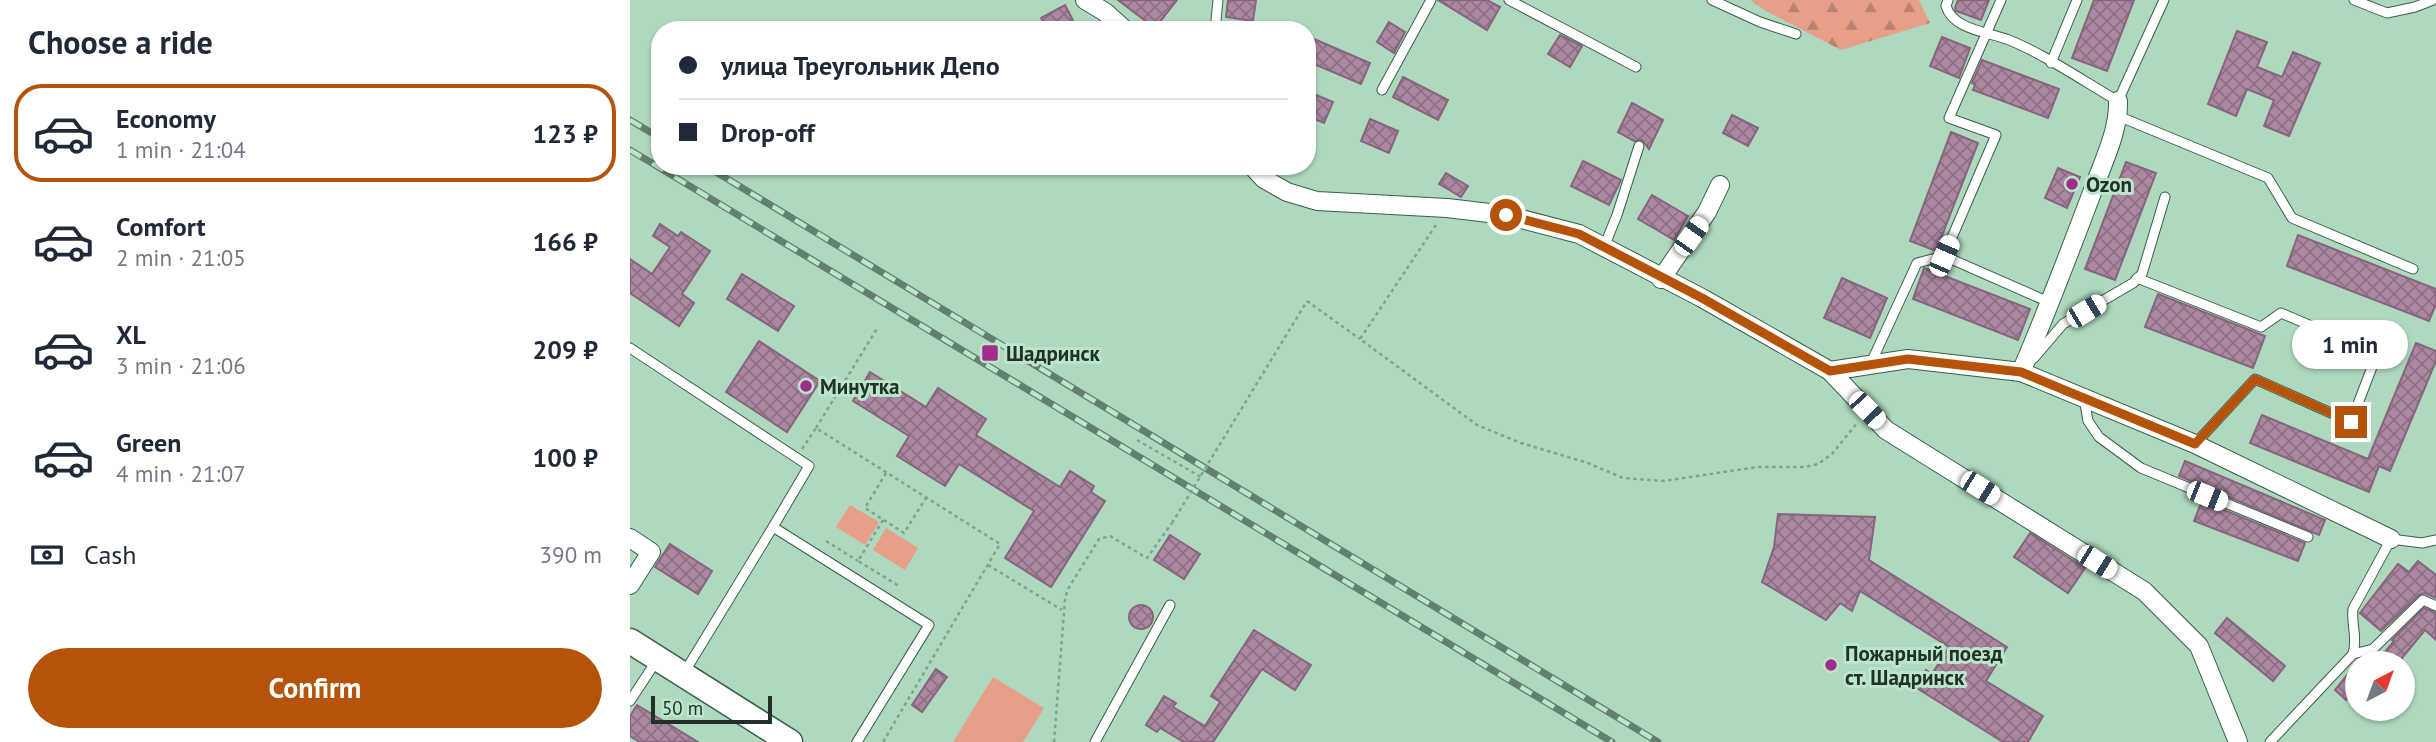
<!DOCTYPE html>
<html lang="en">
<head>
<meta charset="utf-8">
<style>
	:root { --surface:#fff; --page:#f2f2f3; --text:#1f2937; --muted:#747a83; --line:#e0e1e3; --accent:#b45309 }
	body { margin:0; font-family:"PT Sans",sans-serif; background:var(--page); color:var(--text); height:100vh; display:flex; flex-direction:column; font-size:26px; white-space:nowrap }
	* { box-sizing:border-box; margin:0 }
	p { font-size:23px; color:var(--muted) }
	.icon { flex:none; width:38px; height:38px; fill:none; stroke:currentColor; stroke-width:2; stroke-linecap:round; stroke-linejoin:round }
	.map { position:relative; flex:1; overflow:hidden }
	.side { display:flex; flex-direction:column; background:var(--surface); width:630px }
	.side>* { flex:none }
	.top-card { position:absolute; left:21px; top:21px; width:665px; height:154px; border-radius:28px; box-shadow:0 2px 5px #0004; display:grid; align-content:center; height:154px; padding:0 28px; background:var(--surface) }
	.needle { width:46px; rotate:41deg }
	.controls { position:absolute; left:1715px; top:651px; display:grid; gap:14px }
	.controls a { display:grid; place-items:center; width:70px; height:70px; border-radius:50%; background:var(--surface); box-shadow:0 2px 5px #0004; font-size:35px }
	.scale { position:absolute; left:21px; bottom:18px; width:121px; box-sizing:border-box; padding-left:7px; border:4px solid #213127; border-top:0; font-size:19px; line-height:24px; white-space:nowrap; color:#213127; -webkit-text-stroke:5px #bbe6cb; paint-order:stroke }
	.end { position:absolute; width:32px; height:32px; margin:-16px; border:9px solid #b45309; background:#fff; box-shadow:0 0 0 4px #fff }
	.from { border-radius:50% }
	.bubble { position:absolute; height:49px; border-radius:24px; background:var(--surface); box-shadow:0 2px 5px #0004; font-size:23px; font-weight:600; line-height:49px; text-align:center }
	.car { position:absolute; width:21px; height:42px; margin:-21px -10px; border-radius:9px; box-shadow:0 0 5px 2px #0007; background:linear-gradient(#fff 24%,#345 0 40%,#fff 0 76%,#345 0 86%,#fff 0) }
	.top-card b { display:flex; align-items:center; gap:24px; height:66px; font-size:26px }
	.top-card b+b { border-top:2px solid var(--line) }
	.top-card i { width:18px; height:18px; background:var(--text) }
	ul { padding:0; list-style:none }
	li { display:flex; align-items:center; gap:21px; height:98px; margin:0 14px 10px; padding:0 14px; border:4px solid transparent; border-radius:28px }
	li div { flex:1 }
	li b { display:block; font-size:26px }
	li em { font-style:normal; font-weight:600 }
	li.current { border-color:var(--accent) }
	li>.icon { width:63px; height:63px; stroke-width:1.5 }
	h2 { padding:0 28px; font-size:32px; line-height:84px }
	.pay { display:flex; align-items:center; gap:18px; height:77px; padding:0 28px; font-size:26px }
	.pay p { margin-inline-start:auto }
	.button { display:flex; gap:14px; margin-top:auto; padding:14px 28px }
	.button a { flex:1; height:80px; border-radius:42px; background:var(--accent); color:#fff; font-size:28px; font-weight:600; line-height:80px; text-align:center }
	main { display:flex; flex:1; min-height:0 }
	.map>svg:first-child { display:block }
</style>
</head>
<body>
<main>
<section class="side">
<h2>Choose a ride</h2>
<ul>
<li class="current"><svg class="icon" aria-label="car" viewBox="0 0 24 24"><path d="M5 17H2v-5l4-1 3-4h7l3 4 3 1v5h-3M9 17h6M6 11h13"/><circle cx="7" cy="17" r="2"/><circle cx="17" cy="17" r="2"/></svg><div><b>Economy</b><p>1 min · 21:04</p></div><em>123 ₽</em></li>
<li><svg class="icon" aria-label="car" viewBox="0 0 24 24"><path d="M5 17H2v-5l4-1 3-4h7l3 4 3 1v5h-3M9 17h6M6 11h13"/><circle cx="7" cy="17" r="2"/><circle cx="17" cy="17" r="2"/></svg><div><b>Comfort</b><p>2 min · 21:05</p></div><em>166 ₽</em></li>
<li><svg class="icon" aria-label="car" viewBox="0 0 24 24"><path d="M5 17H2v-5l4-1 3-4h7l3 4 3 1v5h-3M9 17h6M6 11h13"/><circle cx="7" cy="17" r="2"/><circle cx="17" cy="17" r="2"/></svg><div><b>XL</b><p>3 min · 21:06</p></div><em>209 ₽</em></li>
<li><svg class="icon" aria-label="car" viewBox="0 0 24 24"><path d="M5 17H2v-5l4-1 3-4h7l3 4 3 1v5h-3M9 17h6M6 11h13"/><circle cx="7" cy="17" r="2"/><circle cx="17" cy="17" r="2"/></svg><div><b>Green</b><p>4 min · 21:07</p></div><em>100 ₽</em></li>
</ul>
<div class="pay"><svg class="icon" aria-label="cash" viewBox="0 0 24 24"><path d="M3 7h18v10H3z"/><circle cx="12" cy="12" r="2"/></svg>Cash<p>390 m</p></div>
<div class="button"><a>Confirm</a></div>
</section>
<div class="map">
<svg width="1806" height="742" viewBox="0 0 1806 742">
	<defs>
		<pattern id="forest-firs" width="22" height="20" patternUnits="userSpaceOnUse" patternTransform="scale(1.75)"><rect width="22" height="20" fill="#e89f8a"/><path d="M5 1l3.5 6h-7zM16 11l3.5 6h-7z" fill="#bc8271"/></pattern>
		<pattern id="building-cross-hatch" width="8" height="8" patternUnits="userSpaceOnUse" patternTransform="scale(1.75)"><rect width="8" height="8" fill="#ac87a1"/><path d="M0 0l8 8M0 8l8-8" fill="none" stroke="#8c6f83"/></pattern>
	</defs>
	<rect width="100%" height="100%" fill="#afd9be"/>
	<g fill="#e89f8a">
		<polygon points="220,505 249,522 235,545 206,527"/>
		<polygon points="256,528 288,548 275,570 243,550"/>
		<polygon points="363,677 414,708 393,742 323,742"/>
	</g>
	<polygon fill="url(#forest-firs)" points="1120,0 1289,0 1300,23 1211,50 1136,11"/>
	<g fill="url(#building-cross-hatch)" stroke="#87647d" stroke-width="2">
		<polygon points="488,0 547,0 525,28"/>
		<polygon points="598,0 626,0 623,21 596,17"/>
		<polygon points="808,0 857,0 870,7 857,30"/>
		<polygon points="1328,0 1359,0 1351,20 1326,11 1325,8"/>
		<polygon points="1464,0 1504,0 1477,71 1442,58"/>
		<polygon points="435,5 448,30 417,30 411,18"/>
		<polygon points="759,22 775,32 764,53 747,42"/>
		<polygon points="1607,31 1637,42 1627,67 1652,77 1663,52 1690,63 1659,136 1634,126 1644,100 1617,89 1606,116 1578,104"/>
		<polygon points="930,35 952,46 940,67 918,54"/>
		<polygon points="677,36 740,63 731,84 677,61"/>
		<polygon points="1312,37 1340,48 1329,78 1300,66"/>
		<polygon points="1352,60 1429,89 1418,118 1343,90 1345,85 1342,83"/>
		<polygon points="773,77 818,100 808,120 763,97"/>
		<polygon points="677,91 703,102 694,123 677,116"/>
		<polygon points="1002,103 1033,120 1019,149 1012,140 1004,141 988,132"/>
		<polygon points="1102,115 1128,128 1118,146 1093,133"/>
		<polygon points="740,119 768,131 759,153 731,141"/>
		<polygon points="1321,132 1348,143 1306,251 1280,241"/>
		<polygon points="953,161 991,180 979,205 941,186"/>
		<polygon points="1496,162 1526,173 1485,280 1455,269"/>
		<polygon points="1428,168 1450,177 1437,208 1415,198"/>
		<polygon points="816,173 838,186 831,197 809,184"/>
		<polygon points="1022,195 1058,216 1044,240 1008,219"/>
		<polygon points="30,224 48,236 51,232 80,251 52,294 64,303 49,326 0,293 0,259 22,274 40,247 23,236"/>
		<polygon points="1668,235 1806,289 1806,304 1799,321 1657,266"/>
		<polygon points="1294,268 1400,309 1388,340 1283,299"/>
		<polygon points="112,274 164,306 148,331 97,299"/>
		<polygon points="1212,278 1257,298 1240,338 1194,318"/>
		<polygon points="1528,294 1635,336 1623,368 1515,327"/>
		<polygon points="129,341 190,381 157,432 96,392"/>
		<polygon points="1786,343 1806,351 1806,361 1760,471 1749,466 1739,492 1620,443 1632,415 1738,459"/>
		<polygon points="240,372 296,407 308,388 356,419 346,435 430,487 440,471 464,486 461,492 475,501 421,587 375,558 404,511 329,464 315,486 267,456 279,436 223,401"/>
		<polygon points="1555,461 1695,520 1689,535 1549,476"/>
		<polygon points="1572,501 1675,543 1668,561 1564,521"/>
		<polygon points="1148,514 1245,517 1239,560 1377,647 1356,681 1413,716 1398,742 1373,742 1285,687 1296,670 1302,674 1319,647 1230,591 1222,611 1210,603 1196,620 1132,582 1144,547"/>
		<polygon points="1400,533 1455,568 1438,593 1384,557"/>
		<polygon points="540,535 570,554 554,579 524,560"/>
		<polygon points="40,544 82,571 68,594 25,567"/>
		<polygon points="1788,561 1806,575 1806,598 1795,593 1789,595 1751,631 1730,613 1768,564 1779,572"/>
		<circle cx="511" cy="617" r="12"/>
		<polygon points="1794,608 1806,613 1806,640 1795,630 1768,663 1746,663 1764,641 1762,640"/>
		<polygon points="1597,618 1655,666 1643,681 1585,633"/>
		<polygon points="624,630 681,665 665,690 632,669 583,742 554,742 530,728 527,732 516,725 534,696 546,703 543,707 575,726 590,702 581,696"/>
		<polygon points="1727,663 1727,686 1716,700 1705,690"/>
		<polygon points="306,669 317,677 292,712 282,705"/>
		<polygon points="7,705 68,742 10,742 0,736 0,716"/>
	</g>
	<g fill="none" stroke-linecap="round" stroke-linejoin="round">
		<defs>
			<g id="lane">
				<polyline points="588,0 586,20 589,30"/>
				<polyline points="879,0 1006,67"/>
				<polyline points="1082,0 1130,22 1166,34"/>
				<path d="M1318,0L1316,6C1323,30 1359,32 1379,40C1414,54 1455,82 1488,101L1534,0"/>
				<polyline points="1371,0 1319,118 1366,135 1314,256 1421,303"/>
				<polyline points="1724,0 1757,13 1785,7 1803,0"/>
				<polyline points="1421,63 1447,0"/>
				<polyline points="752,90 801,0"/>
				<polyline points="1488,116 1638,178 1662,218 1783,269"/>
				<polyline points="974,247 987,215 1009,146"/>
				<polyline points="1507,278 1631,327 1651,313 1747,354 1721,422 1625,379 1565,444"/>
				<polyline points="0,348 179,466 143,527"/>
				<polyline points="1404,358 1433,324 1503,283 1512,274 1535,197"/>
				<polyline points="1241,363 1287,263 1314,256"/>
				<polyline points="1454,398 1458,421 1469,437 1511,468 1678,537"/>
				<path d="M1723,654C1728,636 1721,626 1723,609L1761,539L1792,543L1806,540"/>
				<polyline points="54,673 143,527 299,625 227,742"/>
				<polyline points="0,701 27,660"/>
				<polyline points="465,742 540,605"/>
				<polyline points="1640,742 1723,654 1743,649 1793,600 1806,606"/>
			</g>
			<g id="street">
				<polyline points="455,0 475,12 495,30"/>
				<polyline points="622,166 634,179 657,192 687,201 817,208 876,215 949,234 1072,298 1200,371 1278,359 1391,372 1565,444 1761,539"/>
				<polyline points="1031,279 1077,212 1090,185"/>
				<polyline points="1200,371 1256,430 1514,591 1569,646 1608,742"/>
				<path d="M1391,372C1417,312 1440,251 1463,190C1473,162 1489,131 1488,101"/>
				<polyline points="0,538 21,552 0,585"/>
			</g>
			<polyline id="secondary" points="0,641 160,742"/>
		</defs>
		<use href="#lane" stroke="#395f49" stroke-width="11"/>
		<use href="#street" stroke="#395f49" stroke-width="20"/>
		<use href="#secondary" stroke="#395f49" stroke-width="27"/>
		<g stroke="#81a38d" stroke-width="2.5" stroke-dasharray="3.5 3.5" stroke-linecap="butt">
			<polyline points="806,225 730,339 847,425 891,443 958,463 993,478 1033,481 1128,467 1175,467 1188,464 1202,454 1228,422"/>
			<polyline points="677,301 730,339"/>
			<polyline points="186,428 248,327"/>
			<polyline points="507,440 571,477"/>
			<polyline points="172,449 186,428 370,544 253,742"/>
			<polyline points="256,473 235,508 274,533 296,498"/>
			<polyline points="253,520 228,561 269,586"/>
			<polyline points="196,541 228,561"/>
			<polyline points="358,565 432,610"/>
			<polyline points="424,742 435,599 438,589 469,539 480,536 517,558 542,523"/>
		</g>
		<use href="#lane" stroke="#fff" stroke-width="9"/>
		<use href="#street" stroke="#fff" stroke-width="18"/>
		<use href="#secondary" stroke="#fff" stroke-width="24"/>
		<defs>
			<g id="rail">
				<polyline points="0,120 30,138"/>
				<polyline points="0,150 982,742"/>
				<polyline points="76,166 1028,742"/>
			</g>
		</defs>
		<use href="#rail" stroke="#637f6d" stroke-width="7"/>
		<use href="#rail" stroke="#bbe6cb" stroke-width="4.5" stroke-dasharray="13" stroke-linecap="butt"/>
		<polyline stroke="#81a38d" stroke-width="2.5" stroke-dasharray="3.5 3.5" stroke-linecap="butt" points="542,523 677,301"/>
	</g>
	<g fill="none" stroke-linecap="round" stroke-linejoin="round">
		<polyline stroke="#b45309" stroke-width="9" points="876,215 949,234 1072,298 1200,371 1278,359 1391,372 1565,444 1625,379 1721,422"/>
	</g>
	<g fill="#a02d89" stroke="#bbe6cb" stroke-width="2.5">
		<circle cx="1442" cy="184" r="7"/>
		<rect x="351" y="344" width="18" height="18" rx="3.5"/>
		<circle cx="176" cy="386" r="7"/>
		<circle cx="1201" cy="665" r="7"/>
	</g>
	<g text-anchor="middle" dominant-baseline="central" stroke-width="6" stroke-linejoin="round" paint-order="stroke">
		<g font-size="21" font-weight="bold" fill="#213127" stroke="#bbe6cb" text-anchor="start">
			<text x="1456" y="184">Ozon</text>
			<text x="376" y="353">Шадринск</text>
			<text x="190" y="386">Минутка</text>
			<text x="1215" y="653">Пожарный поезд<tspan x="1215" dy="24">ст. Шадринск</tspan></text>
		</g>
	</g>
</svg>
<div class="controls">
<a><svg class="needle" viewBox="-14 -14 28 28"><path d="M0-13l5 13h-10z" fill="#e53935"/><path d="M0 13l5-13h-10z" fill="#747a83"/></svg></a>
</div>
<div class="scale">50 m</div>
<i class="end from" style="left:876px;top:215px"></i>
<i class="end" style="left:1721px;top:422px"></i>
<div class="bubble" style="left:1662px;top:320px;width:116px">1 min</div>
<i class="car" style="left:1061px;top:236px;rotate:35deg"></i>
<i class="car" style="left:1314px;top:256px;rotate:23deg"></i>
<i class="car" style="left:1456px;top:311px;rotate:59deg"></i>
<i class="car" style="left:1237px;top:410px;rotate:136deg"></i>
<i class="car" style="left:1350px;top:488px;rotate:122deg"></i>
<i class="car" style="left:1577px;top:496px;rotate:112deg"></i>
<i class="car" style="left:1467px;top:562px;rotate:122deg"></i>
<div class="top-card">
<b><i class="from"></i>улица Треугольник Депо</b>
<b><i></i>Drop-off</b>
</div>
</div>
</main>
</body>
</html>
